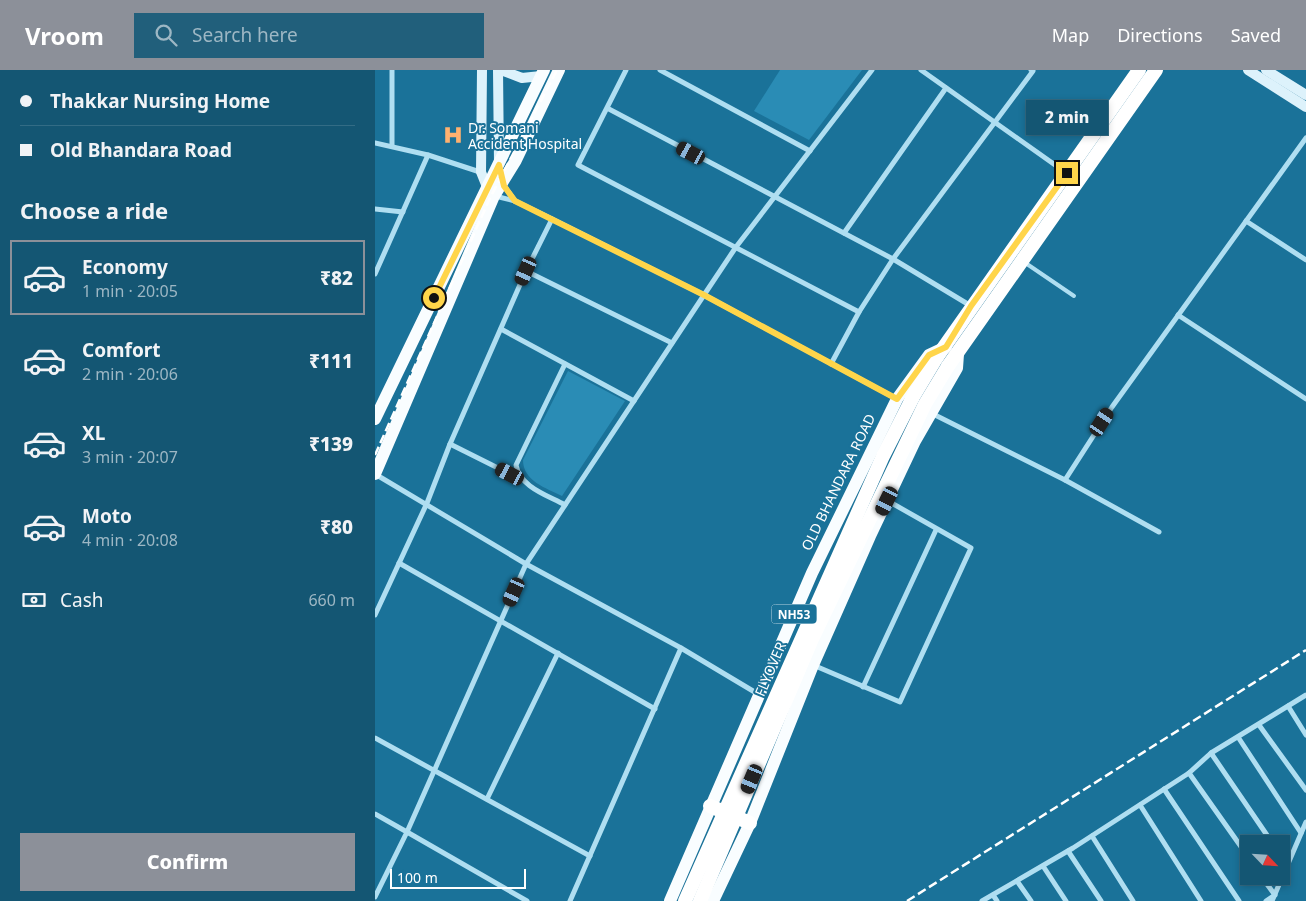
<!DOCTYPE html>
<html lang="en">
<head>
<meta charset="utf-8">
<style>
	:root { --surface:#145673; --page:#215f7b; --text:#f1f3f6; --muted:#9db7c4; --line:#336c85; --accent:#8c9099 }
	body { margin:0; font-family:"Noto Sans",sans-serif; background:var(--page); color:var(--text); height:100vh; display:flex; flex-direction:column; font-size:19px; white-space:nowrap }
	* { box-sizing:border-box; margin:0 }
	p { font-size:16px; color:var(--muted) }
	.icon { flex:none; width:28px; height:28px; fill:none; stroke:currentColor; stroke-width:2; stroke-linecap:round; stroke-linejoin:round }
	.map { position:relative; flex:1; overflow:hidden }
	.side { display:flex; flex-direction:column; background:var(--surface); width:375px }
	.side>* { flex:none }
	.banner { display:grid; align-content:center; height:110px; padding:0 20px; background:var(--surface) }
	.needle { width:32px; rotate:115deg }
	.tools { position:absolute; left:865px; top:765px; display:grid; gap:10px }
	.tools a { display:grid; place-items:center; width:50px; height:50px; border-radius:0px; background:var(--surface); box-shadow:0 2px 8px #0003,0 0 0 1px var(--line); font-size:25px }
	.scale { position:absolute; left:15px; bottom:12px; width:136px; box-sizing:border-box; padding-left:5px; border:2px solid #fff; border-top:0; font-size:14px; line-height:18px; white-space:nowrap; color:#fff; -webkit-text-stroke:4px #1a7299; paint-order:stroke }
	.end { position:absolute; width:22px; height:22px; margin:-11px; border:6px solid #ffd54a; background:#111; box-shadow:0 0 0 2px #111 }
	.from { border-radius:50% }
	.bubble { position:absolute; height:35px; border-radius:0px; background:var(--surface); box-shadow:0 2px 8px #0003,0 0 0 1px var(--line); font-size:16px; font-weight:800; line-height:35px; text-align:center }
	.car { position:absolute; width:15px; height:30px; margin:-15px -8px; border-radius:6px; box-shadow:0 0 4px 1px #0007; background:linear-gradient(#222 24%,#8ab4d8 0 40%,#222 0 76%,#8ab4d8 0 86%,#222 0) }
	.banner b { display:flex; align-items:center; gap:18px; height:48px; font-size:19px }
	.banner b+b { border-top:1px solid var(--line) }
	.banner i { width:12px; height:12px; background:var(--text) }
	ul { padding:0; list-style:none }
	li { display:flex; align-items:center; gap:15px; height:75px; margin:0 10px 8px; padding:0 10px; border:2px solid transparent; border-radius:0px }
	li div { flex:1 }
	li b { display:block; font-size:19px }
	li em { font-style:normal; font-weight:800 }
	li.selected { border-color:var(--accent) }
	li>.icon { width:45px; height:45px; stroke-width:1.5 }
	h2 { padding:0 20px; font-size:22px; line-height:60px }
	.pay { display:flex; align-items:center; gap:12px; height:55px; padding:0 20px; font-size:19px }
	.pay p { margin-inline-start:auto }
	.cta { display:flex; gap:10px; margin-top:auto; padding:10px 20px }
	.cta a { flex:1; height:58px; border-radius:0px; background:var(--accent); color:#fff; font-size:20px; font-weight:800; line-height:58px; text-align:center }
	header { display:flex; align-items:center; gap:30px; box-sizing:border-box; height:70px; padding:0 25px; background:var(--accent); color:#fff }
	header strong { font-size:24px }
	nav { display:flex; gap:28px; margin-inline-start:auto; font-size:18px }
	.search { width:350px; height:45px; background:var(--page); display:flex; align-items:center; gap:12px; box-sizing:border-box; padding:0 18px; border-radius:0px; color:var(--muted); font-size:19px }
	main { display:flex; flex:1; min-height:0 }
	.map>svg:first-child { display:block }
</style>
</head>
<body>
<header>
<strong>Vroom</strong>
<div class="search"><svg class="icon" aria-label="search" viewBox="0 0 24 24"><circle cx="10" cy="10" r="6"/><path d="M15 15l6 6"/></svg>Search here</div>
<nav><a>Map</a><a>Directions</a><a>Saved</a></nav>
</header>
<main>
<section class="side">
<div class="banner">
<b><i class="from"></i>Thakkar Nursing Home</b>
<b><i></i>Old Bhandara Road</b>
</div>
<h2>Choose a ride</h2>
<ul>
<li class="selected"><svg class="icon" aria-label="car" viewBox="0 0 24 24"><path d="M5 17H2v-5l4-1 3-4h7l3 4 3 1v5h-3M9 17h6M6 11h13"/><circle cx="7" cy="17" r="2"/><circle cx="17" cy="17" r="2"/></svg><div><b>Economy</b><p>1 min · 20:05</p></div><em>₹82</em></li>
<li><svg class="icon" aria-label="car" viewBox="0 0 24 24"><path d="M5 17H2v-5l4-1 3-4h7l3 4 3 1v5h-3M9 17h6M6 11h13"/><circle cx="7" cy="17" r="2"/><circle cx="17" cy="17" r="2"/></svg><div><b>Comfort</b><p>2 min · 20:06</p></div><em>₹111</em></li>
<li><svg class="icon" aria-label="car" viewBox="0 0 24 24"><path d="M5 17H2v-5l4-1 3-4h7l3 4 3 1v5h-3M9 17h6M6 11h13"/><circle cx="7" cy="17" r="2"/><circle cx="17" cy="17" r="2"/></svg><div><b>XL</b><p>3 min · 20:07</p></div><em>₹139</em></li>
<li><svg class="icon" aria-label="car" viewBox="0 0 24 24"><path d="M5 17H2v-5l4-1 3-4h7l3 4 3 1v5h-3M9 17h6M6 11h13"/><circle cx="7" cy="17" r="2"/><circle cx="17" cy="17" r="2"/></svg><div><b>Moto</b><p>4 min · 20:08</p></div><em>₹80</em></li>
</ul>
<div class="pay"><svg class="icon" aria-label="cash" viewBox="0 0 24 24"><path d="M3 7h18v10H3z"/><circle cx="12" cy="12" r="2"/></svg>Cash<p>660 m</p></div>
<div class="cta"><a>Confirm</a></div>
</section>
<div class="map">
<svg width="931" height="831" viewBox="0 0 931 831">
	<rect width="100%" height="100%" fill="#1a7299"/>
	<g fill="#2a8cb5">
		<polygon points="405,0 487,0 434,70 379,41"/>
		<path d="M193,301L250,331L187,426C171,418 148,411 148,390Z"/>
	</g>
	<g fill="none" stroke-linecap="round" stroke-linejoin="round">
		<polyline stroke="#afdef1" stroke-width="4" points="649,192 699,226"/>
		<g stroke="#afdef1" stroke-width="5">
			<polyline points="285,0 435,81"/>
			<polyline points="546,0 690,102"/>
			<polyline points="232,38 518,189 484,242 203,95 251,0"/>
			<polyline points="0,73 53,85 105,102"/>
			<polyline points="17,76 17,0"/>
			<polyline points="128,114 140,131"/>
			<polyline points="120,126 140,131 177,149"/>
			<polyline points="0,139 28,142"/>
			<polyline points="871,151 931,190"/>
			<polyline points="469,163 571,18"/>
			<polyline points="151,201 297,273"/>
			<polyline points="0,204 53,85"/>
			<polyline points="596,236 518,189 658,1 656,0"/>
			<polyline points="803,245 931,329"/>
			<polyline points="126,259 259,331"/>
			<path d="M190,294L141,395C145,417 172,425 190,435"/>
			<polyline points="456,294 484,242"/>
			<polyline points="558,344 690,410 737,337 931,68"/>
			<polyline points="75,374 145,409"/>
			<polyline points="0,404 151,494 329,225 522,329"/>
			<polyline points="690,410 784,462"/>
			<polyline points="24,493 280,639"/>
			<polyline points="0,545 52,433 75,374 151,201 177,149 329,225 361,177 497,0"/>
			<polyline points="438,595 525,632 596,478 513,431"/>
			<polyline points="488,617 561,460"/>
			<polyline points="913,636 931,665"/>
			<polyline points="884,655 931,720"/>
			<polyline points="863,667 926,763"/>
			<polyline points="0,668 215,786"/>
			<polyline points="836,683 898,774"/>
			<polyline points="814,703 874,788"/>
			<polyline points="789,719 864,831"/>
			<polyline points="112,729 183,583"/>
			<polyline points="765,735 826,831"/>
			<polyline points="0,744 32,762 0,827"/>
			<polyline points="717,766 758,831"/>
			<polyline points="693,781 726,831"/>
			<polyline points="906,786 913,795"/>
			<polyline points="668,796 691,831"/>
			<polyline points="886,806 900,825 891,831"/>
			<polyline points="642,811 656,831"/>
			<polyline points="618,825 622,831"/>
			<polyline points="152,831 32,762 151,494 306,578"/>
			<polyline points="195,831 306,578 383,624"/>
			<polyline points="607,831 698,778 814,703 836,683 931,625"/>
			<polyline points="897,831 931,752"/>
		</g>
		<g stroke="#ddf2fb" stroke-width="10">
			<polyline points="107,0 106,102 114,122"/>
			<polyline points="123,0 124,93"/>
			<polyline points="126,0 147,8 166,6"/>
			<polyline points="873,0 931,37"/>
			<polyline points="891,0 931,25"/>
		</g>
		<g stroke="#f9fdff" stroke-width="12">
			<polyline points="0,349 169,0"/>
			<polyline points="0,404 119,126 141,90 184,0"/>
			<polyline points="295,831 437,503 522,329 554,285 571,277"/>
			<polyline points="338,831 375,753 438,595 495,466 540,371 582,298 583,284"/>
		</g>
		<g stroke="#fff" stroke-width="14">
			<polyline points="562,287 764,0"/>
			<polyline points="573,296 781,0"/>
			<polyline points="335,736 375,753"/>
		</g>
		<g stroke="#fff" stroke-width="2.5" stroke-dasharray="9 4" stroke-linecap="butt">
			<polyline points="0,385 115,128 182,0"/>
			<polyline points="532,831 931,580"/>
		</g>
		<g stroke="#fff" stroke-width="14">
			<polyline points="310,831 508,386 538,327 562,287"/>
			<polyline points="325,831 437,569 550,334 573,296"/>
		</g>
	</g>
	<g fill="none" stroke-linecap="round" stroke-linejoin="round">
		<polyline stroke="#ffd54a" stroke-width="6" points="59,228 124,95 129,116 140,131 329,225 522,329 554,285 571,277 596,236 692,103"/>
	</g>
	<defs>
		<symbol id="hospital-bare" viewBox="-9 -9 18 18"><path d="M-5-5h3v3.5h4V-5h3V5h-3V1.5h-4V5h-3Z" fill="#ffb16f" stroke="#1a7299" stroke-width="2.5" paint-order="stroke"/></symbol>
	</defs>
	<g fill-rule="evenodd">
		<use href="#hospital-bare" x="64" y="51" width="28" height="28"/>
	</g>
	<g text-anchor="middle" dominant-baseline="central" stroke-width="4" stroke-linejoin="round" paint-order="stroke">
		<rect fill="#1a7299" stroke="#bad5e0" stroke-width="1" x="396.5" y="534.5" width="45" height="19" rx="4"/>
		<g font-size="12" font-weight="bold" fill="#fff">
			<text x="419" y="544">NH53</text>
		</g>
		<g font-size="14" fill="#fff" stroke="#1a7299" text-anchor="start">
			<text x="93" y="57">Dr. Somani<tspan x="93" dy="16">Accident Hospital</tspan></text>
		</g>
		<g font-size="14" fill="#fff" stroke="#1a7299">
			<text transform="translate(463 412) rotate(-64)">OLD BHANDARA ROAD</text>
			<text transform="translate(395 599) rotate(-67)">FLYOVER</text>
		</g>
	</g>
</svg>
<div class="tools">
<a><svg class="needle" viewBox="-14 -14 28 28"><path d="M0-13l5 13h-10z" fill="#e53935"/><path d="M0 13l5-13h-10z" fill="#9db7c4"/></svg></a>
</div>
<div class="scale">100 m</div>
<i class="end from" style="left:59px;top:228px"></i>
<i class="end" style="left:692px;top:103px"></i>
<div class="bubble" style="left:651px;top:30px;width:82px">2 min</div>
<i class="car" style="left:316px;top:83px;rotate:298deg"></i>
<i class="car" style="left:151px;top:201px;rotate:204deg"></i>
<i class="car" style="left:727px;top:352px;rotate:33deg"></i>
<i class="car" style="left:135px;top:404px;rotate:297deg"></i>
<i class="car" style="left:512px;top:431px;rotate:206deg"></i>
<i class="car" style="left:139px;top:522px;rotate:204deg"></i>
<i class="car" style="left:377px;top:709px;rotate:203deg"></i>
</div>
</main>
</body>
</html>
